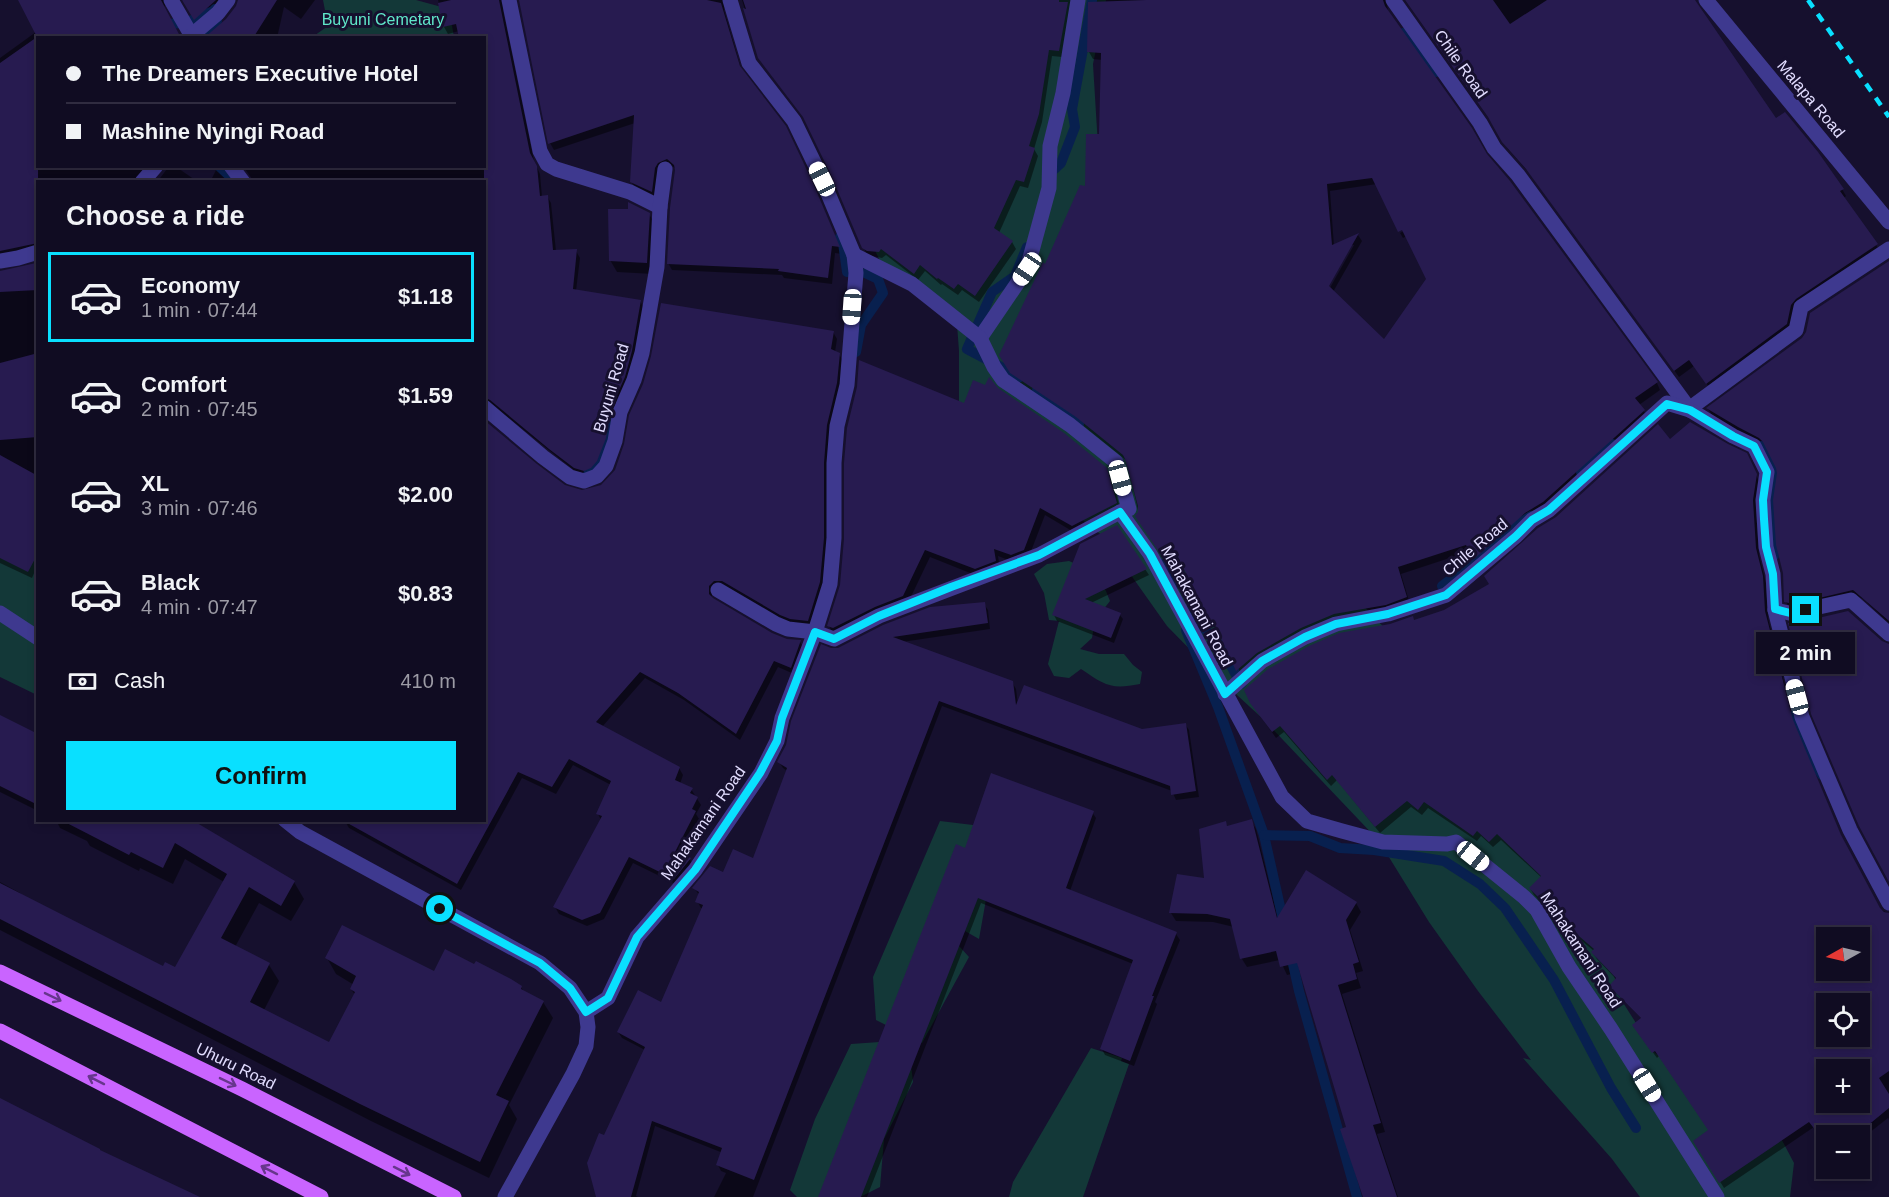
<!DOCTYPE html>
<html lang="en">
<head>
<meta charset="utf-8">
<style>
	:root { --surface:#100c22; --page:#1e1a2f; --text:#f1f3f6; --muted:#9c9ba5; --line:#302c40; --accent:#09e0ff }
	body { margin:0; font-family:Helvetica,sans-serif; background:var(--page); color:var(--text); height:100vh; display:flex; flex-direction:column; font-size:22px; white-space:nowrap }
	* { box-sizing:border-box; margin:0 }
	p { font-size:20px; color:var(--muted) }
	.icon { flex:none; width:33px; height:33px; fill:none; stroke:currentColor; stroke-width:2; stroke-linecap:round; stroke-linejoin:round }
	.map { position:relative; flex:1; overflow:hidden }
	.details { position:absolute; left:36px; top:180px; width:450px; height:642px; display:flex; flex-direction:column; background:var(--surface); border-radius:0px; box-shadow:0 3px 9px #0003,0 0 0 2px var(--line) }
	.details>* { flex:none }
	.top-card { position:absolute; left:36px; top:36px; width:450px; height:132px; border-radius:0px; box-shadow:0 3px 9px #0003,0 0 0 2px var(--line); display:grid; align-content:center; height:132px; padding:0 30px; background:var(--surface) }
	.needle { width:39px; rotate:262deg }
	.buttons { position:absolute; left:1816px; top:927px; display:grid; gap:12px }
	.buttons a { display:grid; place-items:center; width:54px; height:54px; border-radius:0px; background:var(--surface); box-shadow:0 3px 9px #0003,0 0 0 2px var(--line); font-size:30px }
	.end { position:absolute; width:27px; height:27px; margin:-14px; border:8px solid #09e0ff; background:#111; box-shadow:0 0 0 3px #111 }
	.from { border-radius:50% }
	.bubble { position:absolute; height:42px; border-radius:0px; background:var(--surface); box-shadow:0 3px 9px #0003,0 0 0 2px var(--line); font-size:20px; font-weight:600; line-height:42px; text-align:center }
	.car { position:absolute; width:18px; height:36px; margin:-18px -9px; border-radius:8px; box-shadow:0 0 4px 2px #0007; background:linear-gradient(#fff 24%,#345 0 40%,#fff 0 76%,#345 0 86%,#fff 0) }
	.top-card b { display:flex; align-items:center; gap:21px; height:57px; font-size:22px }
	.top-card b+b { border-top:2px solid var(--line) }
	.top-card i { width:15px; height:15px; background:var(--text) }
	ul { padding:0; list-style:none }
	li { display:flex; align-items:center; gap:18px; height:90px; margin:0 12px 9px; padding:0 18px; border:3px solid transparent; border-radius:0px }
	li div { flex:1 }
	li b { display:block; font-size:22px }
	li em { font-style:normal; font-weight:600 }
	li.selected { border-color:var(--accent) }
	li>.icon { width:54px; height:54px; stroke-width:1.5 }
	h2 { padding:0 30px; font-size:27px; line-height:72px }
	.pay { display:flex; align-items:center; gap:15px; height:66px; padding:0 30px; font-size:22px }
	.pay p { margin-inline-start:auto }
	.button { display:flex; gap:12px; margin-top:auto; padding:12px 30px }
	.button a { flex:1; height:69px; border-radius:0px; background:var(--accent); color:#111; font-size:24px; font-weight:600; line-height:69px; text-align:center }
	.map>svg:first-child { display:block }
</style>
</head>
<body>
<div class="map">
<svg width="1889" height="1197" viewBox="0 0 1889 1197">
	<rect width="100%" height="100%" fill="#16102e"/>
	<g fill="#133838">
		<polygon points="323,0 416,0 449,9 454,37 311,38 328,26"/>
		<polygon points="757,0 1106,0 1093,64 1098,146 1305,526 1368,611 1426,670 1596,918 1622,1001 1655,1053 1775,1127 1794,1163 1790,1197 1640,1197 1612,1159 1523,1058 1531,1060 1478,991 1429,922 1379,841 1263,719 1211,671 1167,626 1104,537 1070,510 959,404 959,351 956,311 889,279 812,123"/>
		<polygon points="0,541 34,560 38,588 37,695 0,677"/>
		<path d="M1069,561C1095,572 1100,574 1110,601L1095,620L1092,638L1080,649L1099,654H1124L1133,665L1142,672L1140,684C1110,690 1105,685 1081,669L1069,678L1054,676L1048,664L1059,621L1049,620L1044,593L1034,574L1047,564Z"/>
		<polygon points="940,821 973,825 995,849 979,939 965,931 950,936 969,957 922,1043 876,1020 873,977"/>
		<polygon points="908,1040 913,1082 884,1139 880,1187 860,1197 797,1197 790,1190 815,1119 851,1044"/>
		<polygon points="1091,1048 1122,1058 1121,1061 1129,1064 1083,1197 1009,1197 1013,1182"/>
	</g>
	<g fill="#0007" fill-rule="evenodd">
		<polygon points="20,0 168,0 164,7 38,38 38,166 152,166 140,182 38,182 38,251 0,260 0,58 36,32"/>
		<polygon points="182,0 226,0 199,26 185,2"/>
		<polygon points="239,0 315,0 301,19 284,7 277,38 206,38 226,21 237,7"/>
		<polygon points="438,0 506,0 503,10 534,161 540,174 542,197 547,196 551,203 556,251 576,251 580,258 576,291 640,301 644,308 636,358 601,468 580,475 491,404 484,405 484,182 254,182 243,166 484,166 484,38 459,31 448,34 444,27"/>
		<polygon points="520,0 727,0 724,10 742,72 816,192 842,254 835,253 832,284 784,278 782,275 672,270 668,263 676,169 672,166 661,169 656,198 635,188 631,181 635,123 554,150 550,143"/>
		<polygon points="742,0 1075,0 1062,57 1052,56 1042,122 1034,149 1038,156 1028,188 1020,186 999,233 1012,242 1016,249 979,302 962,290 958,295 942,284 941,285 925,271 918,280 886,255 882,258 867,255 832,175 807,121 759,58"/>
		<path d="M1090,0H1390L1387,4L1388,12L1485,154L1509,182L1657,383L1660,390L1639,405L1648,417L1479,564L1471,551L1401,574L1410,604L1338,621L1241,677L1217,627L1215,628L1211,621L1182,561L1170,567L1141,524L1127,461L1081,424L1016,380L1001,355L1087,188L1101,135L1102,60L1093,59L1089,52ZM1377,184L1409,228L1400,233L1403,238L1407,236L1428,279L1385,341L1333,292L1362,241L1358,235L1334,246L1330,191ZM1350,245H1354L1327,293L1324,292Z"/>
		<polygon points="1405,0 1693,0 1776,121 1842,189 1846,196 1843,199 1881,252 1799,306 1791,331 1711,390 1694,366 1679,377 1532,176 1508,149 1493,124"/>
		<polygon points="167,166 175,166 198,182 157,182 167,169"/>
		<polygon points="218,166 228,166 225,175 229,182 210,182"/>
		<polygon points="649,214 656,226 653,274 617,272 610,260"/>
		<polygon points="1889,262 1889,623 1863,599 1857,596 1790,608 1786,602 1777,467 1764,444 1743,434 1712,415 1708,409 1803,339"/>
		<polygon points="38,264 38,573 35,571 32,578 0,563 0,272"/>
		<polygon points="833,332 837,339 835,352 839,354 843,361 824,590 812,628 795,626 716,588 711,597 771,634 786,640 800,642 804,648 794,674 778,667 740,740 684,700 645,678 602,727 679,768 683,775 680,784 691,789 701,805 696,814 699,819 680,855 690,860 694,866 678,885 633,863 604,919 587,926 559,914 555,907 601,820 598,814 611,785 573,765 556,794 522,778 461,890 349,828 345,821 484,820 564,486 581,492 605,484"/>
		<polygon points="997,389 1106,469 1111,477 1121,511 1077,534 1045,515 1028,559 1016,563 998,556 1000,569 980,577 930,557 907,605 833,634 829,626 841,585 845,539 965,405"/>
		<path d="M1670,441L1748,459L1759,481L1756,508L1759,555L1766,583L1768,618L1795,727L1844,843L1880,909L1889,914V1120L1888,1118L1860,1140V1136H1827V1144L1814,1127L1724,1188L1695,1141L1710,1131L1659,1056L1657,1058L1637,1031L1642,1019L1615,992L1611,986L1617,980L1597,959L1593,953L1594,951L1571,932L1534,895L1530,888L1541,877L1501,840L1493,847L1481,836L1477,841L1428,808L1422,815L1411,807L1380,833L1337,780L1331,786L1284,732L1276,738L1256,710L1414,621L1445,612L1491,584ZM1827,938H1860V970H1827ZM1827,1004H1860V1036H1827ZM1827,1070H1860V1102H1827Z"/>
		<polygon points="1117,527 1149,575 1091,603 1119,614 1123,619 1114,643 1057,621 1054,615"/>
		<polygon points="984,604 988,610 990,629 902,642 1012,682 1016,689 1018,705 1142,730 1185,724 1189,730 1199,797 1176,800 1172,791 942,706 753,1197 714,1197 726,1173 721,1171 718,1165 723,1153 655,1126 636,1196 638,1197 598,1197 605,1137 645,1050 622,1038 618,1032 662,1004 703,909 701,908 697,901 700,896 694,888 753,860 787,771 783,768 779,762 838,649"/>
		<polygon points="0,716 38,736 38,811 0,792"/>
		<polygon points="1092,812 1096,818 1070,891 1176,934 1180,940 1155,1002 1157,1004 1134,1066 1105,1055 1102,1049 1133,964 981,903 867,1197 819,1197 966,850"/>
		<polygon points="56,820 189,820 294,882 304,899 291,921 259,903 235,947 269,965 279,981 264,1010 330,1044 355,995 351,989 354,985 336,974 327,958 521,987 524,992 543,1002 553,1018 509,1105 517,1119 489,1178 371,1121 0,930 0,882 20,893 22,896 163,968 175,969 224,882 185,859 173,884 140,868 139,871 90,846 87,841 60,828"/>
		<polygon points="1251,821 1256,829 1278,918 1307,872 1356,903 1361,912 1350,930 1363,971 1356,973 1361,988 1342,994 1385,1132 1377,1134 1398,1197 1364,1197 1348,1128 1301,972 1287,975 1280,960 1247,967 1242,959 1234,927 1213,922 1176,921 1171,913 1205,880 1225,823 1228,827"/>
	</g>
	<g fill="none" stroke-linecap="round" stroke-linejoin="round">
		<g stroke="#08204f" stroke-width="10">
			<polyline points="165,24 185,23 213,11 215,9"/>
			<polyline points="1403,33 1436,72"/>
			<polyline points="203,38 217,21"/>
			<polyline points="219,166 236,182"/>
			<polyline points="1048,175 1061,163 1075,127 1072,109 1092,0"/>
			<polyline points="840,237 843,243 847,272"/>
			<polyline points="856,352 861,325 883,293 878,279 865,273"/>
			<polyline points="1020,377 967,349 992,292 1015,276 1027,247"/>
			<polyline points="1037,390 1079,424"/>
			<polyline points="1761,446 1773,460 1776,478 1776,488 1772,506 1775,521 1773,546 1774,556"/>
			<polyline points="1581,472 1595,457 1612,444"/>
			<polyline points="588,474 595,468 614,419"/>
			<polyline points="1166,544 1201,625 1221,647 1241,684 1242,683"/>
			<polyline points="1166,562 1173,586"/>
			<polyline points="1442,586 1483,555 1500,535 1531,516"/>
			<polyline points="1186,630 1218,707 1264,835 1284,924"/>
			<path d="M1794,715C1800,728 1799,743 1807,756C1810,764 1818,768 1822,775"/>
			<polyline points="1264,835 1310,836 1340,848 1374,850 1444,861 1480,884 1505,908 1554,980 1611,1088 1636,1128"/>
			<polyline points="1290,951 1299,991 1357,1197"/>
		</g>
	</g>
	<g fill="#271b50" fill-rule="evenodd">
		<polygon points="18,0 161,0 181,38 38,38 38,243 0,251 0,63 37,37"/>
		<polygon points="182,0 216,0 194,20"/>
		<polygon points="238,0 277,0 253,38 204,38 226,19 236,6"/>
		<polygon points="451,0 499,0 530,153 537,166 540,196 548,195 553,250 577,249 573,289 641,300 632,351 625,377 611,408 606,438 597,461 591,468 584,471 574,468 549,449 490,400 484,397 484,38 459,38 456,24 443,27 438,3"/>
		<polygon points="519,0 707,0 721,3 740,66 786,126 813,183 840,247 832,246 828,278 778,271 779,269 667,264 670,208 675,170 674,165 667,159 658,163 655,168 652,192 630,182 634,115 548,144"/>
		<polygon points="743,0 1059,0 1059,2 1068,2 1059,51 1049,50 1039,114 1029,146 1035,148 1024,182 1016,180 994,228 1013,241 975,296 958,284 954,289 938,278 937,279 920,265 914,274 881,249 879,252 867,251 862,248 831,175 803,117 758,58 743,8 746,9"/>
		<path d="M1146,0H1383L1385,6L1472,128L1487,154L1510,181L1658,382L1635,398L1645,410L1543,502L1525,513L1474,559L1466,545L1398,567L1407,597L1386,605L1334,614L1301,628L1257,653L1236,671L1213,621L1210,622L1177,555L1165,561L1135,516L1138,512V506L1125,459L1123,455L1076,417L1010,373L999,355L1043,262L1045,264L1080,185L1085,186L1086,134H1099L1101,53L1087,52L1088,2ZM1372,178L1398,232L1402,230L1426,279L1384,339L1329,286L1359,233L1332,245L1327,184Z"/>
		<polygon points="1405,0 1493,0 1510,24 1547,0 1695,0 1776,118 1785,112 1818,152 1844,189 1840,191 1878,244 1796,299 1791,305 1787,324 1706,384 1689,360 1674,371 1526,169 1502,142 1488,117"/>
		<polygon points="628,202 650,213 647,263 609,261 608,209 628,209"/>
		<polygon points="1889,261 1889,621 1853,590 1794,604 1784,602 1783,573 1776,545 1773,500 1777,473 1776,468 1763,442 1759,438 1738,427 1706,408 1802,338 1806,332 1810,313"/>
		<polygon points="36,263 38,290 0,292 0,271"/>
		<polygon points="661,303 834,331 831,349 840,353 837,383 827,425 824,463 824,538 820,582 808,621 790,619 780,615 722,581 714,581 709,586 709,594 713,598 772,633 787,639 801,640 791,668 774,661 736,734 678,693 640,672 596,722 680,767 675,780 693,788 690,793 698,797 692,809 696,811 675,852 691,858 674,879 629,857 600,913 582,920 553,907 602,816 596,814 611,781 569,759 552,787 518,772 457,884 342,820 484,820 484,420 537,464 565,485 582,490 601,485 615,470 624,444 629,415 643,384 651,356"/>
		<polygon points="38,353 38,437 0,440 0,363"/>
		<polygon points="859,360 964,403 973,380 985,385 989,377 998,388 1064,433 1107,468 1117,503 1072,526 1040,508 1024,550 1011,555 994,549 996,561 975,569 925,550 903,596 875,607 833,628 827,626 840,585 844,539 844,463 847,428 857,387"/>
		<path d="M1690,422L1728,444L1747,453L1757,474L1753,500L1756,548L1763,576L1765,611L1793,720L1841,835L1880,908L1884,912L1889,913V1071L1879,1078L1889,1094V1108L1855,1136H1820L1809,1122L1719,1183L1693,1141L1708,1130L1655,1051L1652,1053L1632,1025L1641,1018L1609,986L1616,978L1591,952L1594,949L1566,925L1529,888L1541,876L1497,834L1489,842L1477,831L1473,836L1424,802L1418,810L1407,801L1375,827L1332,775L1327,780L1280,726L1272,732L1250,703L1244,690L1268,669L1309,646L1339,633L1390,624L1413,616L1414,620L1444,610L1489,584L1484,576L1538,528L1556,517L1658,424L1670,439ZM1827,938H1860V970H1827ZM1827,1004H1860V1036H1827ZM1827,1070H1860V1102H1827Z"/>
		<polygon points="0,455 38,476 38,553 28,572 0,558"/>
		<polygon points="1117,525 1147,569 1085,599 1121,613 1111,638 1052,615 1080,544"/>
		<polygon points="985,602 988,623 893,637 1013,681 1016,705 1024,685 1142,729 1186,723 1196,791 1171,795 1170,786 939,701 754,1180 716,1165 722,1148 652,1121 631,1197 596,1197 587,1163 599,1133 604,1135 645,1047 617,1032 638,990 661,1002 703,905 695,902 699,892 692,888 710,866 723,872 733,849 753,858 787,768 777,762 786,745 791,721 821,644 831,648 838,648 883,625 930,607"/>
		<polygon points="1848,611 1882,641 1889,644 1889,882 1859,826 1811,714 1788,623 1797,623"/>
		<polygon points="0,715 38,734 38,805 0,786"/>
		<polygon points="991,773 1094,811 1066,888 1177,932 1152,996 1154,996 1130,1061 1100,1049 1133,960 978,898 861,1197 818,1197 956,844 965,848"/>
		<polygon points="1252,819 1277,918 1306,870 1357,902 1346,920 1359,962 1353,964 1357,979 1338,985 1381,1123 1373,1125 1397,1197 1363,1197 1340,1129 1346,1127 1297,963 1280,967 1276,951 1240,959 1230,919 1207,914 1169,913 1177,874 1204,878 1199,829 1226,821 1227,826"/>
		<polygon points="61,820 192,820 295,881 281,906 249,887 221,938 270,963 250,1002 329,1042 355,992 350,989 356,976 325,958 342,925 434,971 445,949 474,964 476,961 511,979 522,986 521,989 544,1001 496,1095 509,1101 480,1162 360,1104 0,919 0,883 163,966 165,962 175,967 227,874 175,843 163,868 131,852 129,855"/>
		<polygon points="0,1098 100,1149 100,1150 200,1197 0,1197"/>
	</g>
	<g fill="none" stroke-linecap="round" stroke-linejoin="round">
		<g stroke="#3e398f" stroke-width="15">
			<polyline points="171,0 193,38"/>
			<polyline points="509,0 540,151 547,164 556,169 630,192 660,207"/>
			<polyline points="1393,0 1480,123 1494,148 1518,175 1690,410"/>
			<polyline points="1706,0 1889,222"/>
			<polyline points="192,35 218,13 228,0"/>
			<polyline points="231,166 243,182"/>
			<polyline points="142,182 156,166"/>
			<polyline points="0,261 18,258 38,252"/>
			<polyline points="980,338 1027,269 1049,188 1050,146 1063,93 1078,0"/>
			<polyline points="484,407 543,457 570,477 584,481 597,476 606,466 615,441 620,412 634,380 642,353 657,267 660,207 665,169"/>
			<polyline points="1690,410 1693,406 1796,330 1801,307 1889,249"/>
			<polyline points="1120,512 1150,554 1282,797 1307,821 1342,831 1383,842 1447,844 1456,842 1524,897 1537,910 1569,967 1611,1029 1717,1197"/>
			<polyline points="718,590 776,624 788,629 815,632 834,639 879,616 1039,555 1120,512 1129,509 1116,462 1070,425 1003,380 994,367 980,338 912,284 854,255"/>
			<polyline points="1775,610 1794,614 1819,607 1851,600 1889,634"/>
			<polyline points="0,613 38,638"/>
			<polyline points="1225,694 1262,661 1305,637 1336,624 1388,614 1446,595 1516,536 1532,520 1549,510 1667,403 1690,410 1733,436 1754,446 1767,472 1763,500 1766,547 1773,574 1775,610 1802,717 1850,830 1889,903"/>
			<polyline points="285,820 300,832 540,963 570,988 586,1012 588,1027 586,1046 573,1074 505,1197"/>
			<polyline points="586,1012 608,998 637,937 695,870 761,773 777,741 782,718 815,632 830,584 834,538 834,463 837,426 847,385 856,273 854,255 822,179 794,121 749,63 730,0"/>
		</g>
		<g stroke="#c964ff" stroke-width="15">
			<polyline points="0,972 242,1089 454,1197"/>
			<polyline points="0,1031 321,1197"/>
		</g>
		<polyline stroke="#09e0ff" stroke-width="4.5" stroke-dasharray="9 8" stroke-linecap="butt" points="1808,0 1889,117"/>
	</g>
	<defs><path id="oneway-shaft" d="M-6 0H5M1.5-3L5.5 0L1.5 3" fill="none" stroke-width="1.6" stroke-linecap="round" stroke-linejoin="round" transform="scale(1.5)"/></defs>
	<g stroke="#67368c">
		<use href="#oneway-shaft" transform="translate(53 997) rotate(26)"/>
		<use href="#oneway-shaft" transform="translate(96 1080) rotate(-153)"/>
		<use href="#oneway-shaft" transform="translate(228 1082) rotate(26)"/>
		<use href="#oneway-shaft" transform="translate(269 1170) rotate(-153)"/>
		<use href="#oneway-shaft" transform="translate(402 1171) rotate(27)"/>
	</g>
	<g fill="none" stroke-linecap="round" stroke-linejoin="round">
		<polyline stroke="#09e0ff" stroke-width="8" points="440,909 540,963 570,988 586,1012 608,998 637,937 695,870 760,773 777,741 782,718 815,632 834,639 879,616 951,587 1039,555 1120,512 1150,554 1225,694 1262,661 1305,637 1336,624 1388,614 1446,595 1516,536 1532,520 1549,510 1667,404 1690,410 1733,436 1754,446 1767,472 1763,500 1764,519 1766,547 1773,574 1775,609 1794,614 1806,610"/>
	</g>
	<g text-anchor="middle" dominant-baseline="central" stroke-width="6" stroke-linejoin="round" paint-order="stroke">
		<g font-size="16" fill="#60e8ca" stroke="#16102e">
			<text x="383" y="19">Buyuni Cemetary</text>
		</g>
		<g font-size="16" fill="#e2ddff" stroke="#16102e">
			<text transform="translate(1461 64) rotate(55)">Chile Road</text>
			<text transform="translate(1811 99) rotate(50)">Malapa Road</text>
			<text transform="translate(611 388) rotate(-74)">Buyuni Road</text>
			<text transform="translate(1475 547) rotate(-40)">Chile Road</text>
			<text transform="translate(1197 606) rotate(62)">Mahakamani Road</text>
			<text transform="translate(703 823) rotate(-55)">Mahakamani Road</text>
			<text transform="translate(1581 950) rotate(57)">Mahakamani Road</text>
			<text transform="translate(236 1066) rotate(26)">Uhuru Road</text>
		</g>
	</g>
</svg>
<div class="buttons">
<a><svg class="needle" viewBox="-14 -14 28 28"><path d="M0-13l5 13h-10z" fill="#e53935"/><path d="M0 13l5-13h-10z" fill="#9c9ba5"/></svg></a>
<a><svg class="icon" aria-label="locate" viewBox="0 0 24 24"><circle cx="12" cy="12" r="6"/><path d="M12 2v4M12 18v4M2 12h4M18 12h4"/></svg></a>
<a>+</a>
<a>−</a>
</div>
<i class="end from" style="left:440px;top:909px"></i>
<i class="end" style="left:1806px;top:610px"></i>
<div class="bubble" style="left:1756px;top:632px;width:99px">2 min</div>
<i class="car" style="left:822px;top:179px;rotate:334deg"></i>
<i class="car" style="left:1027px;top:269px;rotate:214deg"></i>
<i class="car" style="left:852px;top:307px;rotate:184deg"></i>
<i class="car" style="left:1120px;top:478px;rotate:165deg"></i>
<i class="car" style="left:1797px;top:697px;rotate:345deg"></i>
<i class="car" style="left:1473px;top:856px;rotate:129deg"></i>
<i class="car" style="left:1647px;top:1085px;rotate:148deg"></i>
<div class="top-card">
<b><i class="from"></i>The Dreamers Executive Hotel</b>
<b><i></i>Mashine Nyingi Road</b>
</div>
<section class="details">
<h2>Choose a ride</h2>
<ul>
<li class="selected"><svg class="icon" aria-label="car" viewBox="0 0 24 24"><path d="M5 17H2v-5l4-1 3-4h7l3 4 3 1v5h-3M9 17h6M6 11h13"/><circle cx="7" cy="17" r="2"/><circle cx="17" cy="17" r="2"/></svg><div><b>Economy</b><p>1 min · 07:44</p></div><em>$1.18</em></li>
<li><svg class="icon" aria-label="car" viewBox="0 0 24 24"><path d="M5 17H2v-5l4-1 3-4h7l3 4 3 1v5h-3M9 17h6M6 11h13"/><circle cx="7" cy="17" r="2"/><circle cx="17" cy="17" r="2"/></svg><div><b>Comfort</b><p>2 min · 07:45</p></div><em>$1.59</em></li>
<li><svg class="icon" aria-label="car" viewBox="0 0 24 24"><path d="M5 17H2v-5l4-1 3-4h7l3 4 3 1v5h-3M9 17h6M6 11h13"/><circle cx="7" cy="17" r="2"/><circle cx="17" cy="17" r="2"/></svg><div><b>XL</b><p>3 min · 07:46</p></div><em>$2.00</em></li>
<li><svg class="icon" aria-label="car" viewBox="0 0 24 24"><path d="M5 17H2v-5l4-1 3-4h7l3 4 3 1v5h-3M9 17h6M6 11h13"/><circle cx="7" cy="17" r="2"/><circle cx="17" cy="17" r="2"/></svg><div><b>Black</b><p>4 min · 07:47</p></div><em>$0.83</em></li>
</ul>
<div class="pay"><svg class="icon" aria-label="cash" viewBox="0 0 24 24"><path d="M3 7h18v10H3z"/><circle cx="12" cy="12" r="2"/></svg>Cash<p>410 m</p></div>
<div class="button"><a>Confirm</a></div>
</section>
</div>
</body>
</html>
